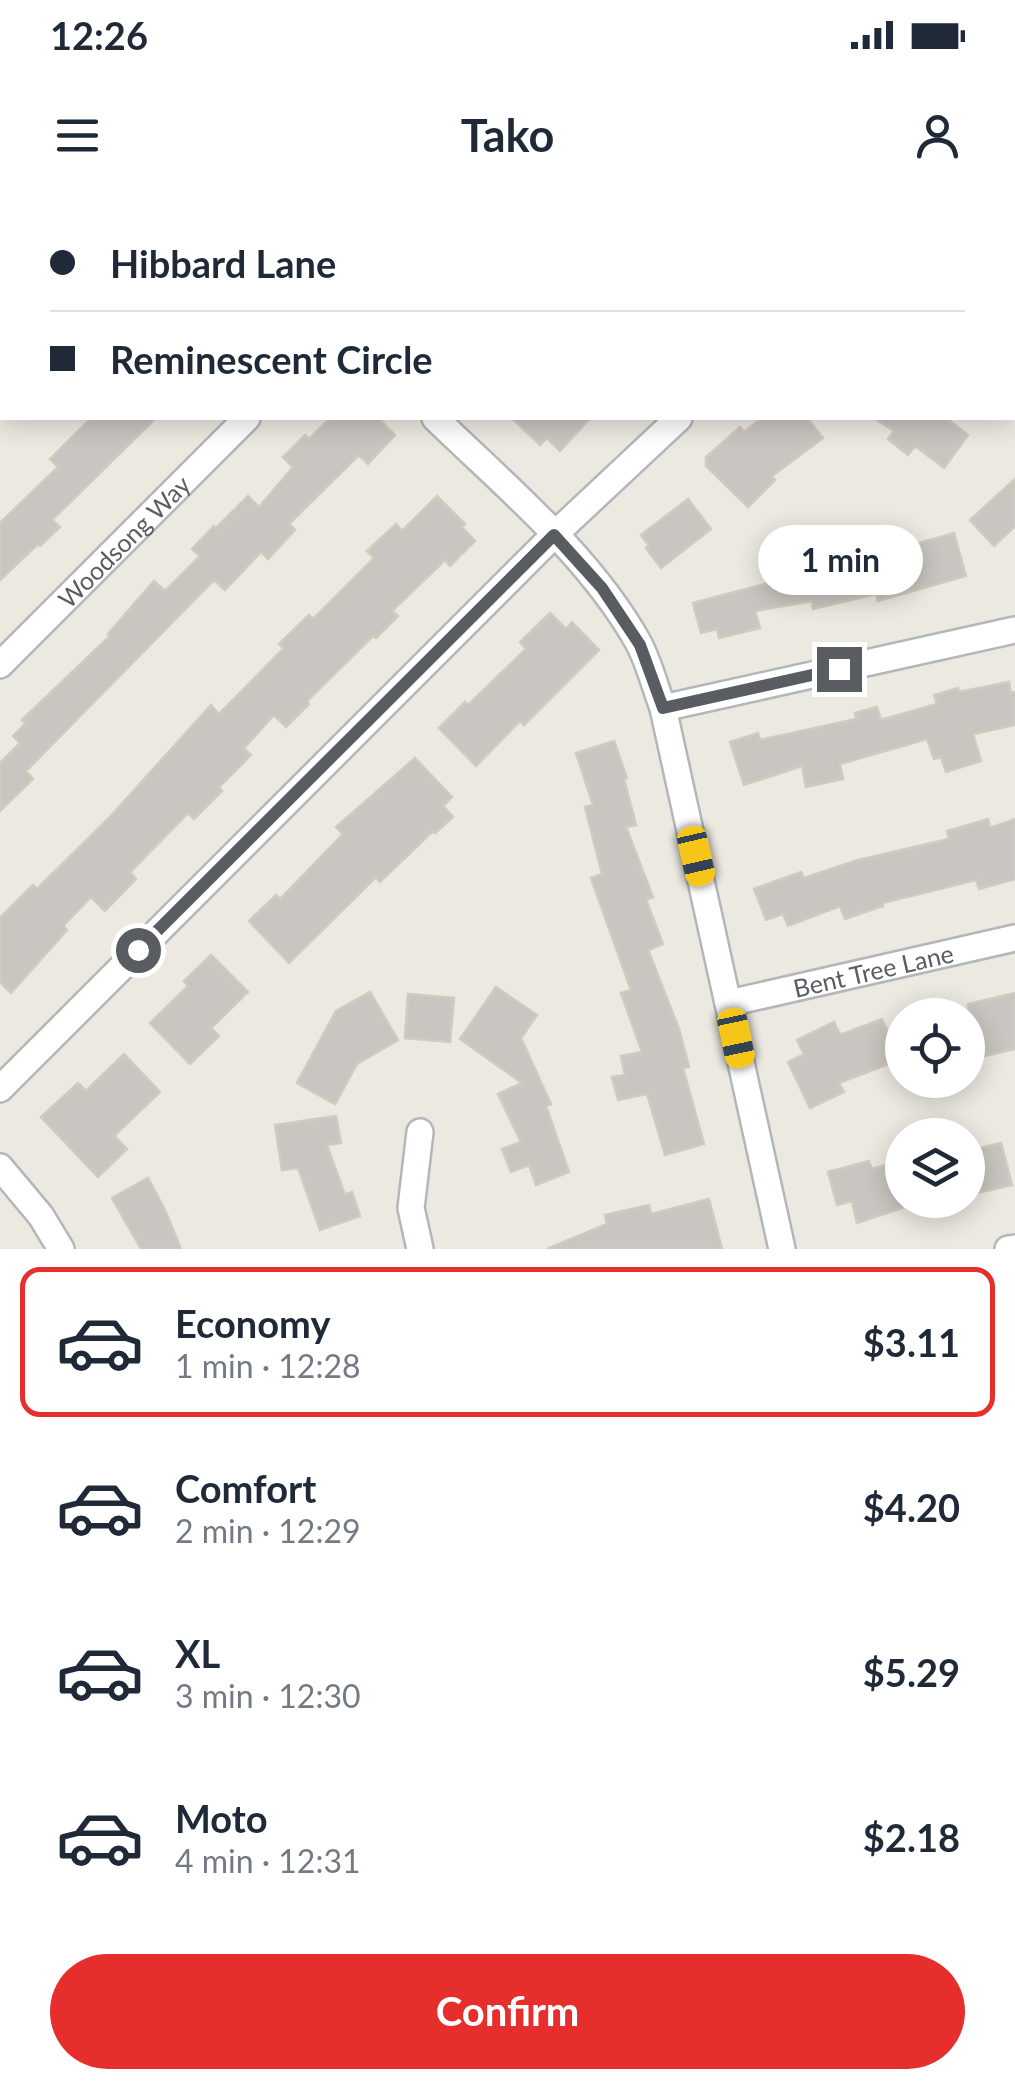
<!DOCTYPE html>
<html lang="en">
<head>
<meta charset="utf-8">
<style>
	:root { --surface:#fff; --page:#f2f2f3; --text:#1f2937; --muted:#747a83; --line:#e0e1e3; --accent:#e62f2d }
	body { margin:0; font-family:Lato,sans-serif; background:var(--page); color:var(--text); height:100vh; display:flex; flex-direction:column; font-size:38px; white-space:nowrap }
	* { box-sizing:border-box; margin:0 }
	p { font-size:32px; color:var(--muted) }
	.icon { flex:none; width:55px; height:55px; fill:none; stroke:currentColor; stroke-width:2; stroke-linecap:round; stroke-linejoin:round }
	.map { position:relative; height:1049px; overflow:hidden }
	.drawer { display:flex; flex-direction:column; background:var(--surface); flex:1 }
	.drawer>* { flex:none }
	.hud { position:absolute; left:0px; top:0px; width:1015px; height:220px; box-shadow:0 5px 25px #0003; display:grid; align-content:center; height:220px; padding:0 50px; background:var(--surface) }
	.controls { position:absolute; left:885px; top:798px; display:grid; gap:20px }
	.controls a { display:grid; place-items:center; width:100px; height:100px; border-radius:50%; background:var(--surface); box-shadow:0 5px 25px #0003; font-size:50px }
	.end { position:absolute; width:45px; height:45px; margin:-22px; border:12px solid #595d61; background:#fff; box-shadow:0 0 0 5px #fff }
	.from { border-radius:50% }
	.bubble { position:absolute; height:70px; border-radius:35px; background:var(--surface); box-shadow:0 5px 25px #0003; font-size:32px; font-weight:700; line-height:70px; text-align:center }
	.car { position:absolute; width:30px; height:60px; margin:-30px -15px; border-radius:12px; box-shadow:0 0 8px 2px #0007; background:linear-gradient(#f5c518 24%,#345 0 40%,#f5c518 0 76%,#345 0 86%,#f5c518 0) }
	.hud b { display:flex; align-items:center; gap:35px; height:95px; font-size:38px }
	.hud b+b { border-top:2px solid var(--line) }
	.hud i { width:25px; height:25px; background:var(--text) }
	ul { padding:18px 0 0; list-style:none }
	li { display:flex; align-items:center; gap:30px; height:150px; margin:0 20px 15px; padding:0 30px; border:5px solid transparent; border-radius:20px }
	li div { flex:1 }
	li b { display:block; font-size:38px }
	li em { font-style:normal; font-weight:700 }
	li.current { border-color:var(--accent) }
	li>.icon { width:90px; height:90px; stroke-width:1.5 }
	.primary-button { display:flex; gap:20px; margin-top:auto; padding:20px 50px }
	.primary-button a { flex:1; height:115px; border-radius:60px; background:var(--accent); color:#fff; font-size:40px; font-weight:700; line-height:115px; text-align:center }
	.status { display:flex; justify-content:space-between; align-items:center; height:70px; padding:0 50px; background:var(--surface); direction:ltr }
	.status svg { height:28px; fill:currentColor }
	header { display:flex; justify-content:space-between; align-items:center; height:130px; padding:0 50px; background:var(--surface); font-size:45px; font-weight:700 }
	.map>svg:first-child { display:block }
</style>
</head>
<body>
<div class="status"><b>12:26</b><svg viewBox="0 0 49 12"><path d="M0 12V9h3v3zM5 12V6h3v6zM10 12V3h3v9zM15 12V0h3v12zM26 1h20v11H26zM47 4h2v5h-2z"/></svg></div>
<header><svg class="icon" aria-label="menu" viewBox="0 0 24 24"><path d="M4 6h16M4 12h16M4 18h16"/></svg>Tako<svg class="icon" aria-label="person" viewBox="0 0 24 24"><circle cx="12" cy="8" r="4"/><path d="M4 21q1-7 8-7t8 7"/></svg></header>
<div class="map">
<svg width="1015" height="1049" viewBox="0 0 1015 1049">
	<rect width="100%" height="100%" fill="#ece9e1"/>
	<g fill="#c9c5c0" stroke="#d1cabf" stroke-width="2.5">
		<polygon points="91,218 156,218 52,320 60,327 40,346 38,344 0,380 0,323 58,267 50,259"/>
		<polygon points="330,218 378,218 395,235 368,264 359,255 289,324 295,330 268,359 261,352 225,390 214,380 26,571 33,579 0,611 0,563 20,543 13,536 26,523 22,520 110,436 108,434 154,381 165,391 200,356 192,349 214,326 216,328 248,296 259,307 293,267 283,257 305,235 309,239"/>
		<polygon points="512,218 590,218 560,251 547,238 540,245"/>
		<polygon points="762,218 807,218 823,238 772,276 775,280 748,307 706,266 706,257 740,227 744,232"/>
		<polygon points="874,218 946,218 968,235 944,268 915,246 908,255 888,239 894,231"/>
		<polygon points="1015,279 1015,326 994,346 970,320"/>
		<polygon points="437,296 465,324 462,327 475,341 450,366 445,360 392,411 398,416 376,438 373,436 307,501 309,504 286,527 274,515 244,548 251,555 219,587 222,591 194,619 188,613 130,672 136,679 105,711 91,697 63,726 67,730 11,793 0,782 0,718 33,685 37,689 108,619 211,505 219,514 284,448 279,444 309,415 313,419 374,358 367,351 396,324 402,331"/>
		<polygon points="688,299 711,329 661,368 646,348 649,346 641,335"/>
		<polygon points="954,333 966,376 878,401 876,394 813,409 812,401 755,411 760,428 719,438 717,429 701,433 693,403 784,379 783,370 892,348 892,351"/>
		<polygon points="550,413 566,429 572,422 599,450 524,525 520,521 476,566 439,528 465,502 468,505 526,449 520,442"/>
		<polygon points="1009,482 1011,493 1015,492 1015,525 973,534 981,561 946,572 941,557 934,559 927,539 840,564 843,579 806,587 802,566 744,585 730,542 758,533 760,540 856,519 855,513 877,507 881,520 937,504 934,495 958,488 959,492"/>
		<polygon points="614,541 627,578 624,579 636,625 626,627 653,697 646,700 663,744 648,750 679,829 689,867 683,868 704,944 665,955 647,894 618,900 612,877 625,875 621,856 642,852 621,793 631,790 591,678 602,674 585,607 593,605 576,553"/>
		<polygon points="415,558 452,597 443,606 453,617 435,633 433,631 380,682 376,677 289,763 249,721 276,695 280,699 343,634 336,627"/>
		<polygon points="988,619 990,628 1015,619 1015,679 979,689 976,680 882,703 883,706 845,719 840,706 788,726 783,714 766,720 754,689 801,672 804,678 858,660 949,639 947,631"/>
		<polygon points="211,755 248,792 211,828 219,836 190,864 150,823 188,786 184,781"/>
		<polygon points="496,787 537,815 521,838 551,904 546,906 569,972 536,985 529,965 511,972 502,949 521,942 498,894 522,883 460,839"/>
		<polygon points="370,792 398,840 357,864 335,904 297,883 336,811"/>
		<polygon points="1015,793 1015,849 968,860 968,804"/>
		<polygon points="408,794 454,798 450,842 405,838"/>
		<polygon points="882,819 888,832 902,826 902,859 839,883 844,892 810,908 788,862 804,854 797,840 834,822 840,835"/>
		<polygon points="124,854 160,892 114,936 127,949 98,977 41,917 78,883 86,891"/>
		<polygon points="336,916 341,943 327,945 345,995 352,992 360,1016 320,1030 298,968 282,970 275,925"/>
		<polygon points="1001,943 1012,985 968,995 968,951"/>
		<polygon points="902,960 902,1008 857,1023 852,1001 837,1005 828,972 869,961 872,969"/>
		<polygon points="148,978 166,1012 181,1049 141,1049 112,998"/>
		<polygon points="709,999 722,1049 547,1049 607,1024 605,1015 649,1005 651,1014"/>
	</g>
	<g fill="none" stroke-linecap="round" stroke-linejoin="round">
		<defs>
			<g id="minor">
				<polyline points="215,0 218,2"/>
				<polyline points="466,2 468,0"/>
				<path d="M435,218C506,287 589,355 638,442C649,462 655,487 663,508L782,1049"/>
				<path id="s1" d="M0,465L247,218"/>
				<polyline points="663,508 1015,430"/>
				<path id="s2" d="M729,803L1015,738"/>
				<polyline points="0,889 554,335 679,218"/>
				<polyline points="420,932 411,1008 420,1049"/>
				<polyline points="0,967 41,1016 61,1049"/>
				<polyline points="1008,1049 1015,1048"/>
			</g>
			<g id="secondary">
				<polyline points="181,2 184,0"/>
				<polyline points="0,183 2,181"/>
			</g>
		</defs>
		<use href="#minor" stroke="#b3b7bb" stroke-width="30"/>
		<use href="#secondary" stroke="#b4b8bd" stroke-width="40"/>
		<use href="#minor" stroke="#fff" stroke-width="25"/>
		<use href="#secondary" stroke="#fff" stroke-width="35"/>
	</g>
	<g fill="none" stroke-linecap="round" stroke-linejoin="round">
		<polyline stroke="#595d61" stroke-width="12" points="138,750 554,335 602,388 640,445 663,508 839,469"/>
	</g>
	<g text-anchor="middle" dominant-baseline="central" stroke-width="9" stroke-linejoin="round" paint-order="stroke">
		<g font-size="25" fill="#595d61" stroke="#fff">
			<text stroke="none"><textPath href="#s1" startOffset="175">Woodsong Way</textPath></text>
			<text stroke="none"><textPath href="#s2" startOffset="148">Bent Tree Lane</textPath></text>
		</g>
	</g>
</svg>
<div class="controls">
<a><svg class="icon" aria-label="locate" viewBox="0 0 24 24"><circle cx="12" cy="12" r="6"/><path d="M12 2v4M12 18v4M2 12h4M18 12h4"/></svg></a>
<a><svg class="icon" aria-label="layers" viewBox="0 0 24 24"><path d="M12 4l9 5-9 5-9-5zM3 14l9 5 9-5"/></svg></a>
</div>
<i class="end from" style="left:138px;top:750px"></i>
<i class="end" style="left:839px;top:469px"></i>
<div class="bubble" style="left:758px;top:325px;width:165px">1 min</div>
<i class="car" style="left:696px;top:656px;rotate:167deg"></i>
<i class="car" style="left:736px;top:838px;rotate:168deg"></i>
<div class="hud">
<b><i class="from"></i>Hibbard Lane</b>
<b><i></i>Reminescent Circle</b>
</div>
</div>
<section class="drawer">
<ul>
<li class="current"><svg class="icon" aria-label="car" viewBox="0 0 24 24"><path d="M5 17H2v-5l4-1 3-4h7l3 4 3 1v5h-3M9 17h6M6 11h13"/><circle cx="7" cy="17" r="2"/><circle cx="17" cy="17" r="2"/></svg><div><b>Economy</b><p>1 min · 12:28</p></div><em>$3.11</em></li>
<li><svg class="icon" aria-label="car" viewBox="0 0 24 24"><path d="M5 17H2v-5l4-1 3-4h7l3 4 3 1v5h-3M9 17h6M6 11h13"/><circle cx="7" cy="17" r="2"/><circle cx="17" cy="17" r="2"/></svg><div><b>Comfort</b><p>2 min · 12:29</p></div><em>$4.20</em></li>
<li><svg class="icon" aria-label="car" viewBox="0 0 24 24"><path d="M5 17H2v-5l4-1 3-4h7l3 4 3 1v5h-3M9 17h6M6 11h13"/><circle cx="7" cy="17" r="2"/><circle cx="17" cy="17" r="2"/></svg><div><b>XL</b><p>3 min · 12:30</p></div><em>$5.29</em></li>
<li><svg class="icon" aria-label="car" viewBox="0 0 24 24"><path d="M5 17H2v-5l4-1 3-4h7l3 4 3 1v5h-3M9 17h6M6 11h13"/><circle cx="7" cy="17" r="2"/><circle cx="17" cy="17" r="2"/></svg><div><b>Moto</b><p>4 min · 12:31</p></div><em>$2.18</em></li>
</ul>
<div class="primary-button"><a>Confirm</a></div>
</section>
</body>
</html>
